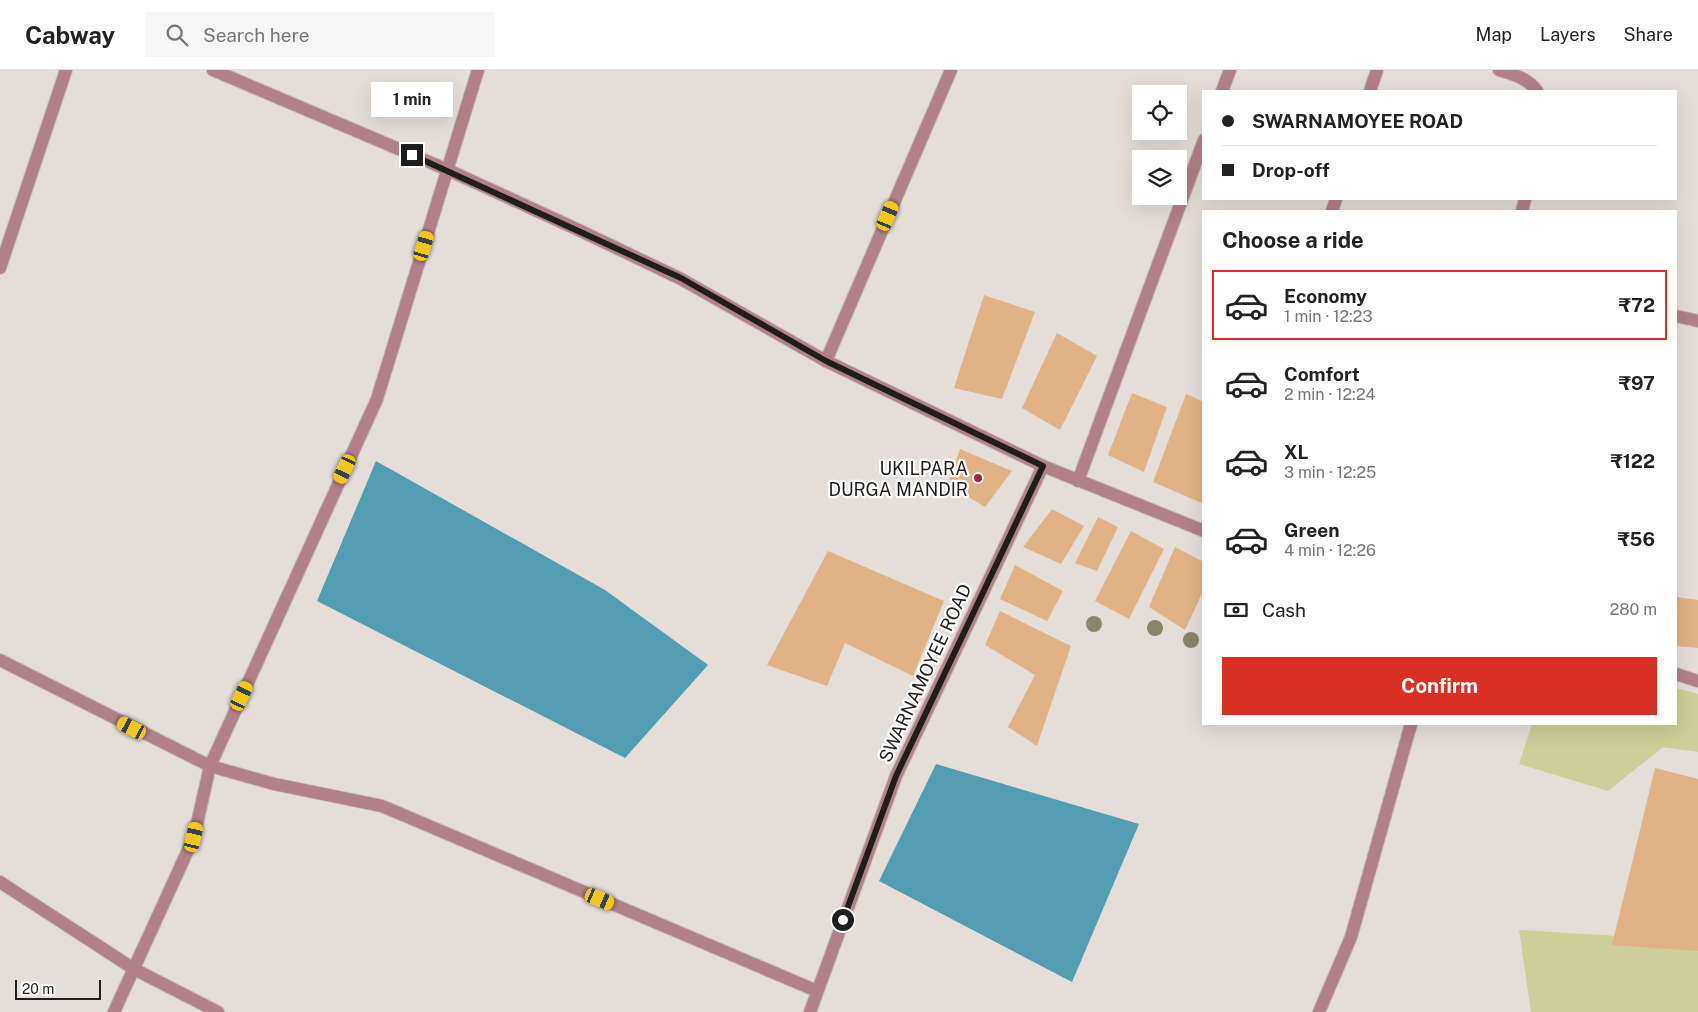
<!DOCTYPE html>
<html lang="en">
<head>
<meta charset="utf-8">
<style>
	:root { --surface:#fff; --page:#f6f6f6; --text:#222; --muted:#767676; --line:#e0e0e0; --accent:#d93025 }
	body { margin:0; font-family:"Public Sans",sans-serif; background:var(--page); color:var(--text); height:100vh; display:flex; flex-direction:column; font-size:19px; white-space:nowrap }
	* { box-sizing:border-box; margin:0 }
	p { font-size:16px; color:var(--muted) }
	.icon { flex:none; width:28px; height:28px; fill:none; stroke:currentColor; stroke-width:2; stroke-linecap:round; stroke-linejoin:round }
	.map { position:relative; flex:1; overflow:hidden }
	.drawer { position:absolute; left:1202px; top:140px; width:475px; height:515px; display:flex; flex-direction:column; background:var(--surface); border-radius:0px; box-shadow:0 5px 20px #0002 }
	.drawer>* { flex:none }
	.hud { position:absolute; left:1202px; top:20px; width:475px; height:110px; border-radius:0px; box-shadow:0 5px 20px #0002; display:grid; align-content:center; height:110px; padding:0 20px; background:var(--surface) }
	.buttons { position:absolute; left:1132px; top:15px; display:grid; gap:10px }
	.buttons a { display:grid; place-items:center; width:55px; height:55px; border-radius:0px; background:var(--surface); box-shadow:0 5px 20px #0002; font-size:25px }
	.scale { position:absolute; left:15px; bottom:12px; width:86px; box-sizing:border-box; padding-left:5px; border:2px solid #201e1c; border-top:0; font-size:14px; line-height:18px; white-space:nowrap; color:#201e1c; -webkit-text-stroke:4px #fff; paint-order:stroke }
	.end { position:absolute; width:22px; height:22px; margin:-11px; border:6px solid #201e1c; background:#fff; box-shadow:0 0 0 2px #fff }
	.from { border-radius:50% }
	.bubble { position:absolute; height:35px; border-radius:0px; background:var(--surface); box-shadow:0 5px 20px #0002; font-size:16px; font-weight:700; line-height:35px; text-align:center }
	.car { position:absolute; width:15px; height:30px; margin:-15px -8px; border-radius:6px; box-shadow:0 0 4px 1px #0007; background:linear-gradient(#f5c518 24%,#345 0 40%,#f5c518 0 76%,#345 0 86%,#f5c518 0) }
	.hud b { display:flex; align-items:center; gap:18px; height:48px; font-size:19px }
	.hud b+b { border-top:1px solid var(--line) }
	.hud i { width:12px; height:12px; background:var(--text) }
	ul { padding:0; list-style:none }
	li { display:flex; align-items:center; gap:15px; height:70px; margin:0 10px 8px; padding:0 10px; border:2px solid transparent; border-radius:0px }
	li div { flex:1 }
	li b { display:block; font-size:19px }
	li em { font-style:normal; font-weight:700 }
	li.selected { border-color:var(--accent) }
	li>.icon { width:45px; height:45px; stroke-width:1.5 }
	h2 { padding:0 20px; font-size:22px; line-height:60px }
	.pay { display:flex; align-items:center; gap:12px; height:55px; padding:0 20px; font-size:19px }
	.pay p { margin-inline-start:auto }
	.action { display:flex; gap:10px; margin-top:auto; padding:10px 20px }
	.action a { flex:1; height:58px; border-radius:0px; background:var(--accent); color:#fff; font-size:20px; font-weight:700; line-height:58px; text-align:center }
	header { display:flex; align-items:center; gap:30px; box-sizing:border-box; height:70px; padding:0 25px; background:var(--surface); border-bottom:1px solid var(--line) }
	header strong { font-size:24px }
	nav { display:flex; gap:28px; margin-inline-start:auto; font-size:18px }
	.search { width:350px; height:45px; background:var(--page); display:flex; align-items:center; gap:12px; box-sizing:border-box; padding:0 18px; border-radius:0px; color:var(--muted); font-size:19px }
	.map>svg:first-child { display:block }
</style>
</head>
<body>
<header>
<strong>Cabway</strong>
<div class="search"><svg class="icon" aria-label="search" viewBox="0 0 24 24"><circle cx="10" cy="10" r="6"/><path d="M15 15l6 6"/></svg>Search here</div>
<nav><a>Map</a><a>Layers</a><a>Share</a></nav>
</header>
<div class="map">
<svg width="1698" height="942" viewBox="0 0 1698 942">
	<rect width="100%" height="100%" fill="#e5ded8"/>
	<g fill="#cccf97">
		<polygon points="1676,618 1698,624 1698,682 1663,677 1608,721 1519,694 1532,654 1676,654"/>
		<polygon points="1519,860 1698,871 1698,942 1531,942"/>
	</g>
	<g fill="#539db2">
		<polygon points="376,391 605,520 708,595 625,688 317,531"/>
		<polygon points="936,694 1139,754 1072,912 879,811"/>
	</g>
	<g fill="#e1b286">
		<polygon points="984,225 1035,242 1002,329 954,318"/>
		<polygon points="1057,263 1097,286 1060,360 1022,338"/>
		<polygon points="1132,323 1167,337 1144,402 1108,385"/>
		<polygon points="1186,324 1204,332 1204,434 1153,412"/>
		<polygon points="960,379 1012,401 985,437 948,415"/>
		<polygon points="1052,439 1084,456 1061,494 1023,477"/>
		<polygon points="1098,447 1118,457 1097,501 1075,493"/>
		<polygon points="1131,461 1164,479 1129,549 1095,531"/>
		<polygon points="1175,477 1204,492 1204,519 1185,560 1149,537"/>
		<polygon points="828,481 944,531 913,606 845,573 827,616 767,595"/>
		<polygon points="1015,495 1063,521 1047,551 1000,529"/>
		<polygon points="1676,527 1698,530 1698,578 1676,576"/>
		<polygon points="1000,541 1071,576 1037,676 1008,657 1035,605 985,575"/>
		<polygon points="1655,698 1698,709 1698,881 1612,875"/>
	</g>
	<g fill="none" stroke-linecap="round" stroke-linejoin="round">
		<defs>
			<g id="minor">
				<polyline points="213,0 448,100 583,162 681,209 826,291 1043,396 1204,461"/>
				<path d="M1499,0C1514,5 1528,8 1537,21"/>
				<polyline points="1222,21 1230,0"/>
				<polyline points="1370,21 1377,0"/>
				<polyline points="1332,141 1336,129"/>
				<polyline points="1522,141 1525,129"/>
				<polyline points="0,198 66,0"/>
				<polyline points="1676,246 1698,251"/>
				<polyline points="826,291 951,0"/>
				<polyline points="1078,411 1204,70"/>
				<polyline points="0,590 210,696 274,714 382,736 817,921"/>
				<polyline points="1676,604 1698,611"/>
				<polyline points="0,812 134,899 218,942"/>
				<polyline points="114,942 194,767 210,696 377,329 478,0"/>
				<polyline points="810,942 896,706 1043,396"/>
				<polyline points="1319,942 1351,867 1411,654"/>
			</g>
		</defs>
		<use href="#minor" stroke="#c2bbb6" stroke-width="14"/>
		<use href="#minor" stroke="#b28089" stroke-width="12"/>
	</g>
	<g fill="#888569">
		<circle cx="1094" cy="554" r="8"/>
		<circle cx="1155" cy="558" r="8"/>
		<circle cx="1191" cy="570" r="8"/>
	</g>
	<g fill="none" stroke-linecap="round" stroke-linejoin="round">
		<polyline stroke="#201e1c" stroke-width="6" points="412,85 681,208 826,291 1043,396 896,706 843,850"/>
	</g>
	<circle fill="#b11e33" stroke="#fff" stroke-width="2" cx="978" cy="408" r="5"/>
	<g text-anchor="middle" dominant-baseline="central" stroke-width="4.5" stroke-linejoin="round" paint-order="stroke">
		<g font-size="18" fill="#201e1c" stroke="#fff" text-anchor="end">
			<text x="968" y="398">UKILPARA<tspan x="968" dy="21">DURGA MANDIR</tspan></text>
		</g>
		<g font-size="18" fill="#201e1c" stroke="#fff">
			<text transform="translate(925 603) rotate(-65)">SWARNAMOYEE ROAD</text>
		</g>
	</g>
</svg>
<div class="buttons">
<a><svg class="icon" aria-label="locate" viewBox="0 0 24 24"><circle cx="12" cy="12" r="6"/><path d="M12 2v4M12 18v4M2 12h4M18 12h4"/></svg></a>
<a><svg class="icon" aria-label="layers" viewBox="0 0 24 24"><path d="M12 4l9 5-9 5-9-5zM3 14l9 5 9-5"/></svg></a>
</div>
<div class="scale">20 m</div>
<i class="end from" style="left:843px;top:850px"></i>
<i class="end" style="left:412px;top:85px"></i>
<div class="bubble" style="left:371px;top:12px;width:82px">1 min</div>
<i class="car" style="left:888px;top:146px;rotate:23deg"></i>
<i class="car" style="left:424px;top:176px;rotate:17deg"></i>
<i class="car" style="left:345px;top:399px;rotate:205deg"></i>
<i class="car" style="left:242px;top:626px;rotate:25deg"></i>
<i class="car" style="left:132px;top:658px;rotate:297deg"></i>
<i class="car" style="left:194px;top:767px;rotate:13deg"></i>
<i class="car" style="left:600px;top:829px;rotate:113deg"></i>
<div class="hud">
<b><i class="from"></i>SWARNAMOYEE ROAD</b>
<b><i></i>Drop-off</b>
</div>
<section class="drawer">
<h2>Choose a ride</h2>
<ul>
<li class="selected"><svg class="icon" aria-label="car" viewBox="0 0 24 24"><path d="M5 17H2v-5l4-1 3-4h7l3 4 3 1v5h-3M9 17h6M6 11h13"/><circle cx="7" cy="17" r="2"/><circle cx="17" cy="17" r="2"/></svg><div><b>Economy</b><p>1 min · 12:23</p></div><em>₹72</em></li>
<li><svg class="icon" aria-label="car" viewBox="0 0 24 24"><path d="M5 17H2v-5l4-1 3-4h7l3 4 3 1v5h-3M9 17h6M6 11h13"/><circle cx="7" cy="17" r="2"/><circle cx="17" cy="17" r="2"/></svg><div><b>Comfort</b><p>2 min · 12:24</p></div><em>₹97</em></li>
<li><svg class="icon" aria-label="car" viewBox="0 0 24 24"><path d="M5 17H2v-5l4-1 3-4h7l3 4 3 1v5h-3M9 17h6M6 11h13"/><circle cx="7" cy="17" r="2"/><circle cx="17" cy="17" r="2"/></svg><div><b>XL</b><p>3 min · 12:25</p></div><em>₹122</em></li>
<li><svg class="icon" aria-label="car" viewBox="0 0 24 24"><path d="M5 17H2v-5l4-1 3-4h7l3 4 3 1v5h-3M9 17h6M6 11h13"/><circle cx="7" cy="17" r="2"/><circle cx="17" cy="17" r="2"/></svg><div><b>Green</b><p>4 min · 12:26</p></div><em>₹56</em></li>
</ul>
<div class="pay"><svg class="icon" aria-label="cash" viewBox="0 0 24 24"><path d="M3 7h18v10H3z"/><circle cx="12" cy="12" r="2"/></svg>Cash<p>280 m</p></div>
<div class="action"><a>Confirm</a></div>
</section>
</div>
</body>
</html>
